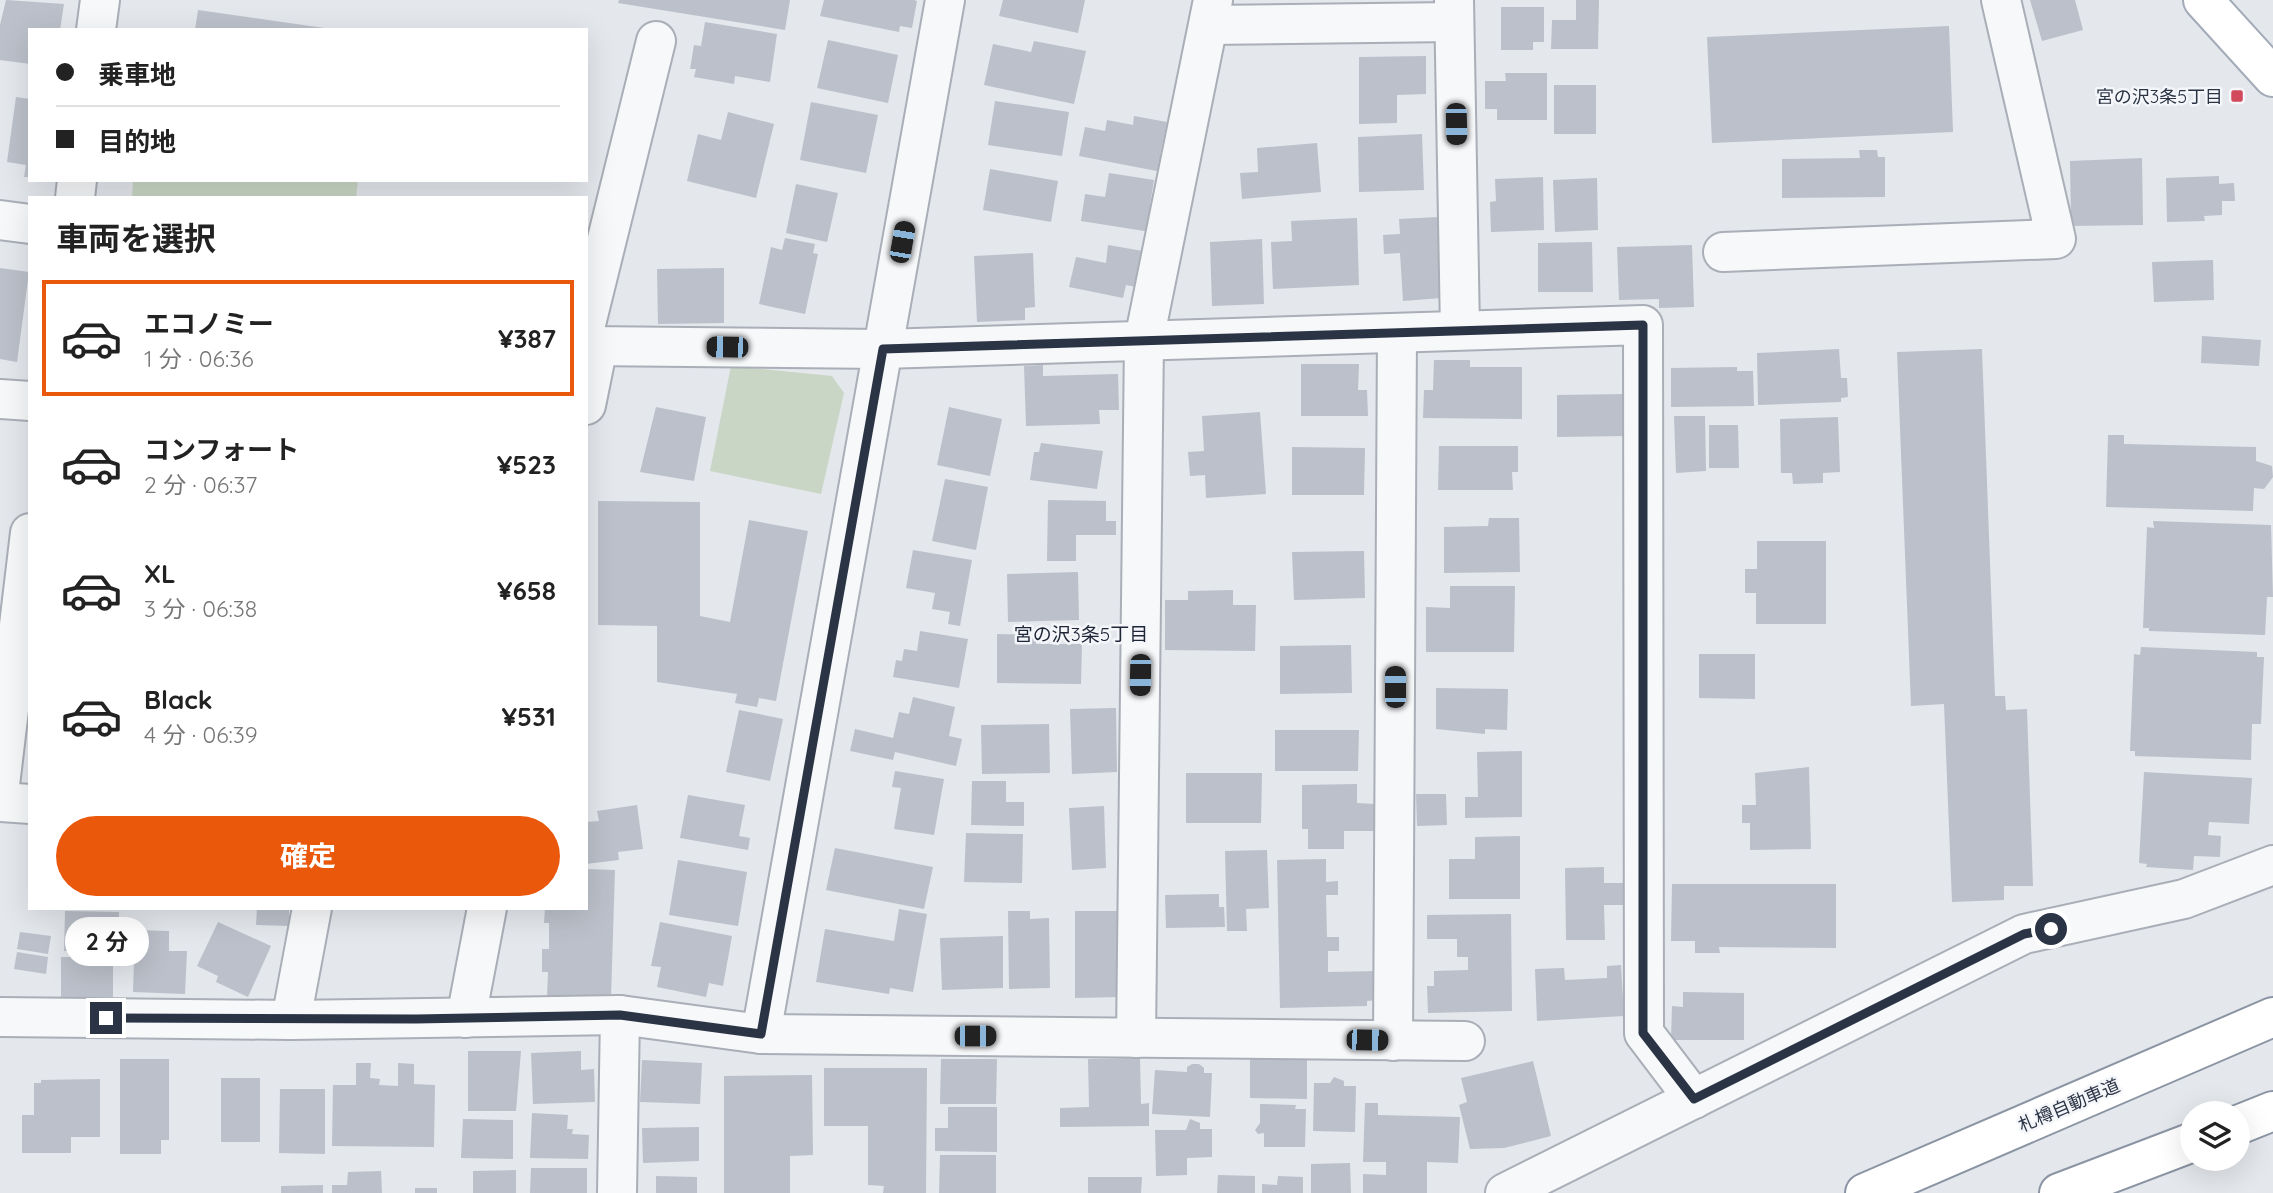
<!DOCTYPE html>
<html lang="ja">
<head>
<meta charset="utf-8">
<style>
	:root { --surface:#fff; --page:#f6f6f6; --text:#222; --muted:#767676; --line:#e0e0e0; --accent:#ea580c }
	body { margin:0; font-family:Quicksand,"Noto Sans JP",sans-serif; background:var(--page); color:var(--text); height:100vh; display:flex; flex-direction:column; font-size:26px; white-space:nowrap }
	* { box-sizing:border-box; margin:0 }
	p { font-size:23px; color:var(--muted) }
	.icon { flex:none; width:38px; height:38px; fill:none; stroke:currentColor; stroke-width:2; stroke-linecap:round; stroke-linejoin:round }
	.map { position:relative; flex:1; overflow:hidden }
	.details { position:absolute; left:28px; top:196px; width:560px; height:714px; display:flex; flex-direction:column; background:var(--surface); border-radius:0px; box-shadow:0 7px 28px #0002 }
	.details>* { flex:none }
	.banner { position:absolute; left:28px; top:28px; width:560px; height:154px; border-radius:0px; box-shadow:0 7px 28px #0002; display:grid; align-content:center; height:154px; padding:0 28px; background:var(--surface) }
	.controls { position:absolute; left:2180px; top:1101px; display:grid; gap:14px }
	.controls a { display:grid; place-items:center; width:70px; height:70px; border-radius:50%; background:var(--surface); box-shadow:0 7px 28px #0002; font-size:35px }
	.end { position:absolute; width:32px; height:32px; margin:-16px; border:9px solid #2b3445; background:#fff; box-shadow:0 0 0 4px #fff }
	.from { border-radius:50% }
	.bubble { position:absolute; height:49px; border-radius:24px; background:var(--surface); box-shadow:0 7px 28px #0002; font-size:23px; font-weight:700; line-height:49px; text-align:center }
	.car { position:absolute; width:21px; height:42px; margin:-21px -10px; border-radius:9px; box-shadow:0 0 5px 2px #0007; background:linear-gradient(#222 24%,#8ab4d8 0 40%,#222 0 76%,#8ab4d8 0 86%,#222 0) }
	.banner b { display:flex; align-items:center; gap:24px; height:66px; font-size:26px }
	.banner b+b { border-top:2px solid var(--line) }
	.banner i { width:18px; height:18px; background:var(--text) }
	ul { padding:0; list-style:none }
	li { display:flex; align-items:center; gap:21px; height:116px; margin:0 14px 10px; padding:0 14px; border:4px solid transparent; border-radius:0px }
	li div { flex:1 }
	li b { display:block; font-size:26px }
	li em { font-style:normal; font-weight:700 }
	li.active { border-color:var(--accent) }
	li>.icon { width:63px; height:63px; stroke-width:1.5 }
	h2 { padding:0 28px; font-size:32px; line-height:84px }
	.cta { display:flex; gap:14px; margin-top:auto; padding:14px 28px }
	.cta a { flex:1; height:80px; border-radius:42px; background:var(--accent); color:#fff; font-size:28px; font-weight:700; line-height:80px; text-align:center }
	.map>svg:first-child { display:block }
</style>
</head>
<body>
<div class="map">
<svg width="2273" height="1193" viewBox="0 0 2273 1193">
	<rect width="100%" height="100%" fill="#e4e7ec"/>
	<g fill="#c9d6c5">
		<polygon points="133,180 358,180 356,198 132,198"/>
		<polygon points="731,366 832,376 844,393 821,494 710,471"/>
	</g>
	<g fill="#bbc0ca">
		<polygon points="6,0 64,4 60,30 30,30 30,64 0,60 0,25"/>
		<polygon points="619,0 790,0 785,30 618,3"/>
		<polygon points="824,0 914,0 917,1 912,28 900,26 899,32 820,16"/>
		<polygon points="1003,0 1085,0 1078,33 999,16"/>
		<polygon points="1576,0 1599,0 1598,49 1551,49 1552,20 1576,20"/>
		<polygon points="2030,0 2075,0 2083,30 2042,41"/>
		<polygon points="1501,7 1544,7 1544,42 1533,42 1533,50 1501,50"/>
		<polygon points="198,10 324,28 324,30 195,30"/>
		<polygon points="705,22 777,34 770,82 735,76 734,84 694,77 696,69 690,69 694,45 701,46"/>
		<polygon points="1949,26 1953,132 1712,143 1707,37"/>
		<polygon points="828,40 898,55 888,103 817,88"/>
		<polygon points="1034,41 1086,51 1074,104 984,85 993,44 1031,52"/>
		<polygon points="1426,56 1426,94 1397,95 1397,123 1359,124 1359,57"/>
		<polygon points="1505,73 1547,73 1547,120 1497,120 1497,109 1485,109 1485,81 1506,81"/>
		<rect x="1554" y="85" width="42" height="49"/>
		<polygon points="16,97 30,99 30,177 24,177 26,165 7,162"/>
		<polygon points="995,101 1069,112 1062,156 988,145"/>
		<polygon points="811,102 878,115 866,173 800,160"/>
		<polygon points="728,112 774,124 756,198 687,181 698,134 721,140"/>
		<polygon points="1134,116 1167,122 1160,155 1170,157 1167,173 1079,156 1085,127 1105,131 1107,120 1133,125"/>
		<polygon points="1422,134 1424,190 1359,192 1358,137"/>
		<polygon points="1317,143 1321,192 1242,199 1240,173 1258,172 1257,148"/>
		<polygon points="1859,150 1877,150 1878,157 1885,157 1885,197 1782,198 1782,159 1860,158"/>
		<polygon points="2142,158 2143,225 2071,226 2070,161"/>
		<polygon points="990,169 1058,181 1051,222 983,210"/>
		<polygon points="1109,173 1154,180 1150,205 1160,207 1157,233 1081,221 1085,194 1105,197"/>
		<polygon points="2219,176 2219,184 2234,183 2235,201 2222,201 2222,215 2204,216 2205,221 2167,222 2166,178"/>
		<polygon points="1543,177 1544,230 1491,232 1490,202 1496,201 1495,179"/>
		<polygon points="1597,178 1598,230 1555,232 1553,180"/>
		<polygon points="796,184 838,193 827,242 786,233"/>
		<polygon points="1438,217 1442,298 1403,301 1400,253 1384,254 1383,235 1400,234 1399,219"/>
		<polygon points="1357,218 1359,285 1273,289 1271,242 1292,241 1291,221"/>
		<polygon points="785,238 815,244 813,253 818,254 805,314 759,304 771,247 782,250"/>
		<polygon points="1262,239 1264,304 1212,306 1210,242"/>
		<polygon points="1592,242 1593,292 1538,292 1538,243"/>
		<polygon points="1108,245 1143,251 1136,287 1126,285 1123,298 1069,287 1076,257 1106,263"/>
		<polygon points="1692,245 1694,307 1659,308 1659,299 1619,300 1617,247"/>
		<polygon points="1033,253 1035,307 1025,308 1025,320 977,322 974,256"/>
		<polygon points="2213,260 2214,300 2154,302 2152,262"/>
		<polygon points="0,268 29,272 17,362 0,359"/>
		<polygon points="724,268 724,323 658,324 657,269"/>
		<polygon points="2202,336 2261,340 2259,366 2201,363"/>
		<polygon points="1839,349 1841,378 1847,378 1848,397 1841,398 1841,402 1758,405 1757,353"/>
		<polygon points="1982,349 1995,696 2005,696 2006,710 2027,709 2033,886 2004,886 2004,900 1952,902 1944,704 1911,706 1897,352"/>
		<polygon points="1434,360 1470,360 1470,367 1522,367 1522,419 1423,418 1424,390 1433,390"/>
		<polygon points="1301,364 1359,364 1358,390 1367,390 1368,416 1301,416"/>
		<polygon points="1043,365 1043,376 1118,374 1119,410 1099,410 1100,424 1026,426 1024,366"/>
		<polygon points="1737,367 1737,371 1753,371 1754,406 1671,407 1671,368"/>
		<polygon points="1625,394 1625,436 1557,437 1557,395"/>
		<polygon points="656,407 706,417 694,481 640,472"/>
		<polygon points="949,407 1002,419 990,476 937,465"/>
		<polygon points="1260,412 1266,494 1206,498 1205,475 1190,476 1188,452 1204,451 1202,416"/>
		<polygon points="1674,416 1705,416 1706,471 1676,473"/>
		<polygon points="1838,417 1840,472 1823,473 1823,483 1793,484 1792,473 1781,473 1780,419"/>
		<polygon points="1709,425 1738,425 1739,468 1709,468"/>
		<polygon points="2108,435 2124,435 2124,444 2256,447 2256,461 2272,466 2273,477 2264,489 2254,488 2253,511 2106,507"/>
		<polygon points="1041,443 1103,451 1097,489 1030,480 1034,452 1039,452"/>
		<polygon points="1439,446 1518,446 1518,472 1512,472 1513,490 1438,490"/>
		<polygon points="1292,447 1365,448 1364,495 1292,495"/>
		<polygon points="945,479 988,487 976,550 932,541"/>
		<polygon points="1048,500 1106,501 1106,521 1116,521 1116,535 1076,535 1076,561 1047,561"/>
		<polygon points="598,501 700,502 700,616 730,622 749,520 808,531 776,701 759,698 757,707 735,703 737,694 657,682 657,626 598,625"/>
		<polygon points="1489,518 1519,518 1520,572 1444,573 1444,527 1488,526"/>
		<polygon points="2153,521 2271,525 2273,597 2267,597 2265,635 2149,631 2149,628 2143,628 2147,527 2154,528"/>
		<polygon points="1757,541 1826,541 1826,624 1756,624 1756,593 1745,593 1745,569 1757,569"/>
		<polygon points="913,550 972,560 960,626 948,624 950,612 932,609 935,593 906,588"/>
		<polygon points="1364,551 1365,598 1294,600 1292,552"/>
		<polygon points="1078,572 1079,620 1008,622 1007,574"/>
		<polygon points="1450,586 1515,586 1514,652 1426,652 1426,607 1450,608"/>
		<polygon points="1233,590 1233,605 1256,605 1255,651 1165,650 1165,600 1188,600 1188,591"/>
		<polygon points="920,631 968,639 959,688 893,677 896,660 902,661 904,649 917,651"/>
		<polygon points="997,634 1036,635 1036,644 1082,644 1081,684 997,683"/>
		<polygon points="1351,645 1352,693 1280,694 1280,646"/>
		<polygon points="2141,647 2257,652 2257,657 2264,657 2261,724 2252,724 2251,760 2135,756 2135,751 2130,751 2134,654 2140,655"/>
		<polygon points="1699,654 1755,654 1755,699 1699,698"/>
		<polygon points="1436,688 1508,689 1507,730 1485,729 1485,734 1436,729"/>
		<polygon points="913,697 955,707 949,736 962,739 956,766 895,752 893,760 850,751 855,729 893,738 899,712 909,714"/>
		<polygon points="1116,708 1117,772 1072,774 1070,709"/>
		<polygon points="739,710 783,719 770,781 726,772"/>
		<polygon points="1049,724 1050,773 982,774 981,725"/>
		<polygon points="1275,730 1359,730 1358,771 1275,771"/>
		<polygon points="1522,751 1522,817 1465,818 1465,797 1478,797 1477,752"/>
		<polygon points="1809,767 1811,849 1750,850 1750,823 1742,823 1742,805 1756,805 1755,773"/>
		<polygon points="895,771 944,779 934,835 894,829 901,788 892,787"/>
		<polygon points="2144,772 2252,778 2249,824 2209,822 2208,835 2221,836 2220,857 2194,856 2193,870 2146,867 2147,864 2139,863"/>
		<polygon points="1186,773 1262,773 1261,823 1186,823"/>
		<polygon points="972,781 1006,781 1006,802 1024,802 1024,826 971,825"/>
		<polygon points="1357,784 1357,803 1375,804 1375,831 1344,831 1344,849 1308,849 1308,829 1302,829 1302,785"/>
		<polygon points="1416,794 1446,794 1447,825 1417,826"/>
		<polygon points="688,795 745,805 739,836 750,838 748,850 680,838"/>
		<polygon points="637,805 643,849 618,852 619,860 586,864 586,822 599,821 597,811"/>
		<polygon points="1104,806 1106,868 1072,870 1069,808"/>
		<polygon points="966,833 1023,834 1022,883 964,882"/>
		<polygon points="1520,836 1520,899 1449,899 1449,859 1475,859 1475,837"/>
		<polygon points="835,848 933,867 924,909 826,890"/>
		<polygon points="1267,850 1269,908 1246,909 1247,931 1227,931 1225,851"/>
		<polygon points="1326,859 1326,882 1338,881 1338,895 1326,895 1327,937 1339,937 1339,951 1328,951 1328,972 1378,971 1379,1000 1367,1001 1367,1006 1280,1008 1277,860"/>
		<polygon points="678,860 747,872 738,926 669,915"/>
		<polygon points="1604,867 1604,883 1623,883 1624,905 1604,905 1605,940 1566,940 1565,868"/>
		<polygon points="586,869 615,870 611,998 547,996 548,972 542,972 542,949 549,949 549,923 544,923 545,908 586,908"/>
		<polygon points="1672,884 1836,884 1836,948 1719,947 1720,953 1695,953 1695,941 1671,941"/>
		<polygon points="1219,894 1219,907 1224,907 1225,927 1166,928 1165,895"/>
		<polygon points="257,908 289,908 289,926 256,925"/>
		<polygon points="899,909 927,914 913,992 890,988 889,994 816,982 825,929 894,941"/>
		<polygon points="65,911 119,912 118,952 64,951"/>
		<polygon points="1008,911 1030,911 1030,919 1049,918 1050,988 1009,989"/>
		<polygon points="1075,911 1119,911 1120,997 1075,998"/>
		<polygon points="1511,914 1512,1011 1428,1013 1427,986 1434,986 1434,971 1468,970 1468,957 1457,957 1457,939 1427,939 1427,915"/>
		<polygon points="218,922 271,946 248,997 216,982 218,976 197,966"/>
		<polygon points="660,922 732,936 723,986 709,983 706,997 657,987 661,967 651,966"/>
		<polygon points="135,930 169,931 169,951 187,951 185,994 133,992"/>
		<polygon points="20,932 51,936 48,954 17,949"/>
		<polygon points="1003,936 1003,988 942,990 940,938"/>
		<polygon points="17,952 48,957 46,974 14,969"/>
		<rect x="61" y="957" width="52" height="40"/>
		<polygon points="1621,965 1624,1016 1537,1021 1535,969 1564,968 1565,980 1607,978 1607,966"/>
		<polygon points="1683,992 1744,993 1744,1040 1671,1040 1672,1006 1683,1007"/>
		<polygon points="468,1051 521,1051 516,1111 468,1111"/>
		<polygon points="581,1051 581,1070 594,1069 595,1102 533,1104 531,1053"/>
		<polygon points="1250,1057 1307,1058 1307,1099 1250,1098"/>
		<polygon points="1140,1058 1141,1104 1149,1103 1149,1126 1060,1127 1060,1108 1089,1107 1088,1059"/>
		<polygon points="120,1059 169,1059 169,1140 161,1140 161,1154 120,1154"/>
		<polygon points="941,1059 997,1059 996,1104 940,1104"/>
		<polygon points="642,1060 702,1063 700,1104 640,1102"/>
		<polygon points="1533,1061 1551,1136 1504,1148 1470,1149 1459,1105 1467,1102 1461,1078"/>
		<polygon points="356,1063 371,1063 370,1078 380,1079 379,1085 398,1086 398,1063 414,1064 414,1084 435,1085 434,1147 332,1146 333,1085 356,1085"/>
		<polygon points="1192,1064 1199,1064 1204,1068 1204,1073 1212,1073 1210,1117 1152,1114 1155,1070 1187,1072 1187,1067"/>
		<polygon points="824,1068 927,1068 926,1193 883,1193 884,1186 868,1185 868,1126 824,1126"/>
		<polygon points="812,1075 813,1155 790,1156 790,1193 724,1193 724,1076"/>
		<polygon points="1334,1077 1344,1081 1344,1086 1356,1086 1355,1132 1313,1131 1314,1083 1330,1083"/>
		<rect x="221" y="1078" width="39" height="64"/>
		<polygon points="100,1079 100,1137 71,1137 71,1153 22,1153 22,1115 34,1115 34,1083 41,1083 41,1080"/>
		<polygon points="280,1089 325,1089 325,1154 279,1153"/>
		<polygon points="1365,1103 1378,1103 1378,1115 1460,1117 1458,1163 1427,1162 1427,1193 1363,1193 1363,1174 1386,1175 1386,1162 1363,1162"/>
		<polygon points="1260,1104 1296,1105 1295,1109 1306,1109 1305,1147 1264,1147 1264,1133 1258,1134 1255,1130 1260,1123"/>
		<polygon points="948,1107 997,1107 997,1152 935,1151 935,1128 948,1128"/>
		<polygon points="532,1113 568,1115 567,1129 573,1129 572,1134 589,1135 588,1159 530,1158"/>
		<polygon points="463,1119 513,1120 513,1159 461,1158"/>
		<polygon points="1190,1119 1200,1123 1200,1129 1212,1129 1212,1157 1187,1158 1187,1175 1156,1176 1155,1130 1186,1130"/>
		<polygon points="699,1127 699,1161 643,1163 642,1128"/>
		<polygon points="940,1155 996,1155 996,1193 939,1193"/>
		<polygon points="1350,1163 1351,1193 1311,1193 1311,1164"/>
		<polygon points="531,1168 587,1168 587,1193 530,1193"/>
		<polygon points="516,1170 516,1193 473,1193 473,1171"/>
		<polygon points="381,1171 382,1193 332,1193 332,1185 347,1185 348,1172"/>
		<polygon points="1218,1175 1255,1176 1255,1193 1217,1193"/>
		<polygon points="656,1176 697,1177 697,1193 656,1193"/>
		<polygon points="1278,1176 1303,1177 1303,1193 1262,1193 1262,1184 1277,1185"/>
		<polygon points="1088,1177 1142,1177 1141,1193 1088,1193"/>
		<polygon points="323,1185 323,1193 281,1193 281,1186"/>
		<rect x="415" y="1188" width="22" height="5"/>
	</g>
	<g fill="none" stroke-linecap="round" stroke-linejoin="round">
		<defs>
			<g id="minor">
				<polyline points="1454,0 1460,330"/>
				<polyline points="1209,25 1454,22"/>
				<polyline points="96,30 100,0"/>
				<polyline points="75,198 77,180"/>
				<polyline points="0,220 30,224"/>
				<polyline points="1723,252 2056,239 2001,0"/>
				<polyline points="586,324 656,41"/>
				<polyline points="586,346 883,349 1643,325 1644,1033 1694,1099"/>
				<polyline points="0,399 30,401"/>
				<polyline points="586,405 598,346"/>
				<polyline points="0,785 30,533"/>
				<polyline points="0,802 30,804"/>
				<polyline points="0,1017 291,1020 620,1015 761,1034 1465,1041"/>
				<polyline points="466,1018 487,908"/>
				<polyline points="291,1020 312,908"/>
				<polyline points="761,1034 945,0"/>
				<polyline points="1136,1038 1144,340 1213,0"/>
				<polyline points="1393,1041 1397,333"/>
				<polyline points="617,1193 620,1015"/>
				<polyline points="1505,1193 2024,934 2184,899 2273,865"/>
			</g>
			<polyline id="major" points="2203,0 2273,77"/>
			<g id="highway">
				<polyline points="2238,1125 2273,1111"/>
				<polyline points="1865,1193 2273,1017"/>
				<polyline points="2059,1193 2193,1142"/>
			</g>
		</defs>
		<use href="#minor" stroke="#a9aeb7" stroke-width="42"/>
		<use href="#major" stroke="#a3abb8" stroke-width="42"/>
		<use href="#highway" stroke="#8b94a3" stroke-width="42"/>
		<use href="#minor" stroke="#f7f8fa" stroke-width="38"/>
		<use href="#major" stroke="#fff" stroke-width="38"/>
		<use href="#highway" stroke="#fff" stroke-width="38"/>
	</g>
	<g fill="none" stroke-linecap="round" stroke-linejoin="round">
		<polyline stroke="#2b3445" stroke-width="9" points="106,1018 416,1019 620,1015 761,1034 883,349 1643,325 1643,1033 1694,1099 2024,934 2051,929"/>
	</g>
	<rect fill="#d1495b" stroke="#f4f6f9" stroke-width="2.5" x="2230" y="89" width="14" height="14" rx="3.5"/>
	<g text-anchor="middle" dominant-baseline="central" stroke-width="5" stroke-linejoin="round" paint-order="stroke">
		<g font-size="18" fill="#2b3445" stroke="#f4f6f9" text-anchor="end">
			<text x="2223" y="96">宮の沢3条5丁目</text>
		</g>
		<g font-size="18" fill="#2b3445" stroke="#f4f6f9">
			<text transform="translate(2069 1105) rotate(-23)">札樽自動車道</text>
		</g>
		<g font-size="19" fill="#1d2536" stroke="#f4f6f9">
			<text x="1081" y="634">宮の沢3条5丁目</text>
		</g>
	</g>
</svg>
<div class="controls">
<a><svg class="icon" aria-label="layers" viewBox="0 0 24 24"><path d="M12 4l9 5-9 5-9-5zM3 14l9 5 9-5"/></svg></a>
</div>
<i class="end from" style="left:2051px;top:929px"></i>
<i class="end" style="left:106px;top:1018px"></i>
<div class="bubble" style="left:65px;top:917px;width:84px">2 分</div>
<i class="car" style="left:1456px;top:124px;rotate:179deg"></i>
<i class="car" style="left:902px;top:242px;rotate:10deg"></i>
<i class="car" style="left:727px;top:347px;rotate:271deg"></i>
<i class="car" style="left:1140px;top:675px;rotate:181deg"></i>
<i class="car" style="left:1395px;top:687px;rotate:0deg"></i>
<i class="car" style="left:975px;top:1036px;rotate:90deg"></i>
<i class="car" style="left:1367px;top:1040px;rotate:91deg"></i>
<div class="banner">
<b><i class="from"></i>乗車地</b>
<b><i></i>目的地</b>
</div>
<section class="details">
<h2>車両を選択</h2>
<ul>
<li class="active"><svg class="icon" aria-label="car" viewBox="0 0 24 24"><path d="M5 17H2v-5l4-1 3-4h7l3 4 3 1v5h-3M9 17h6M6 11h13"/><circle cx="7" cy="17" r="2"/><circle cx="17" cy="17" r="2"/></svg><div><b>エコノミー</b><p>1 分 · 06:36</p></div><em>¥387</em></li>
<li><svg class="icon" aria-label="car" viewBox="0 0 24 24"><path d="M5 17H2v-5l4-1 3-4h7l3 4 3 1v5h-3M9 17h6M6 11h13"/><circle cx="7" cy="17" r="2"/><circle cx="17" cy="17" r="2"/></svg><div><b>コンフォート</b><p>2 分 · 06:37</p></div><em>¥523</em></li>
<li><svg class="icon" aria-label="car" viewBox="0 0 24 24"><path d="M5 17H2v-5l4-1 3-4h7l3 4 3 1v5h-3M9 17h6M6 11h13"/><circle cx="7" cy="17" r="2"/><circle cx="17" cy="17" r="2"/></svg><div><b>XL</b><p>3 分 · 06:38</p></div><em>¥658</em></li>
<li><svg class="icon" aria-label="car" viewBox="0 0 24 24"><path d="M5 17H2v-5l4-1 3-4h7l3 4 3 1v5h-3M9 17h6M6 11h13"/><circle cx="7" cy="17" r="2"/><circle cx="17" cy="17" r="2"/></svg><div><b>Black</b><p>4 分 · 06:39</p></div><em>¥531</em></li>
</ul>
<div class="cta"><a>確定</a></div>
</section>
</div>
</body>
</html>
